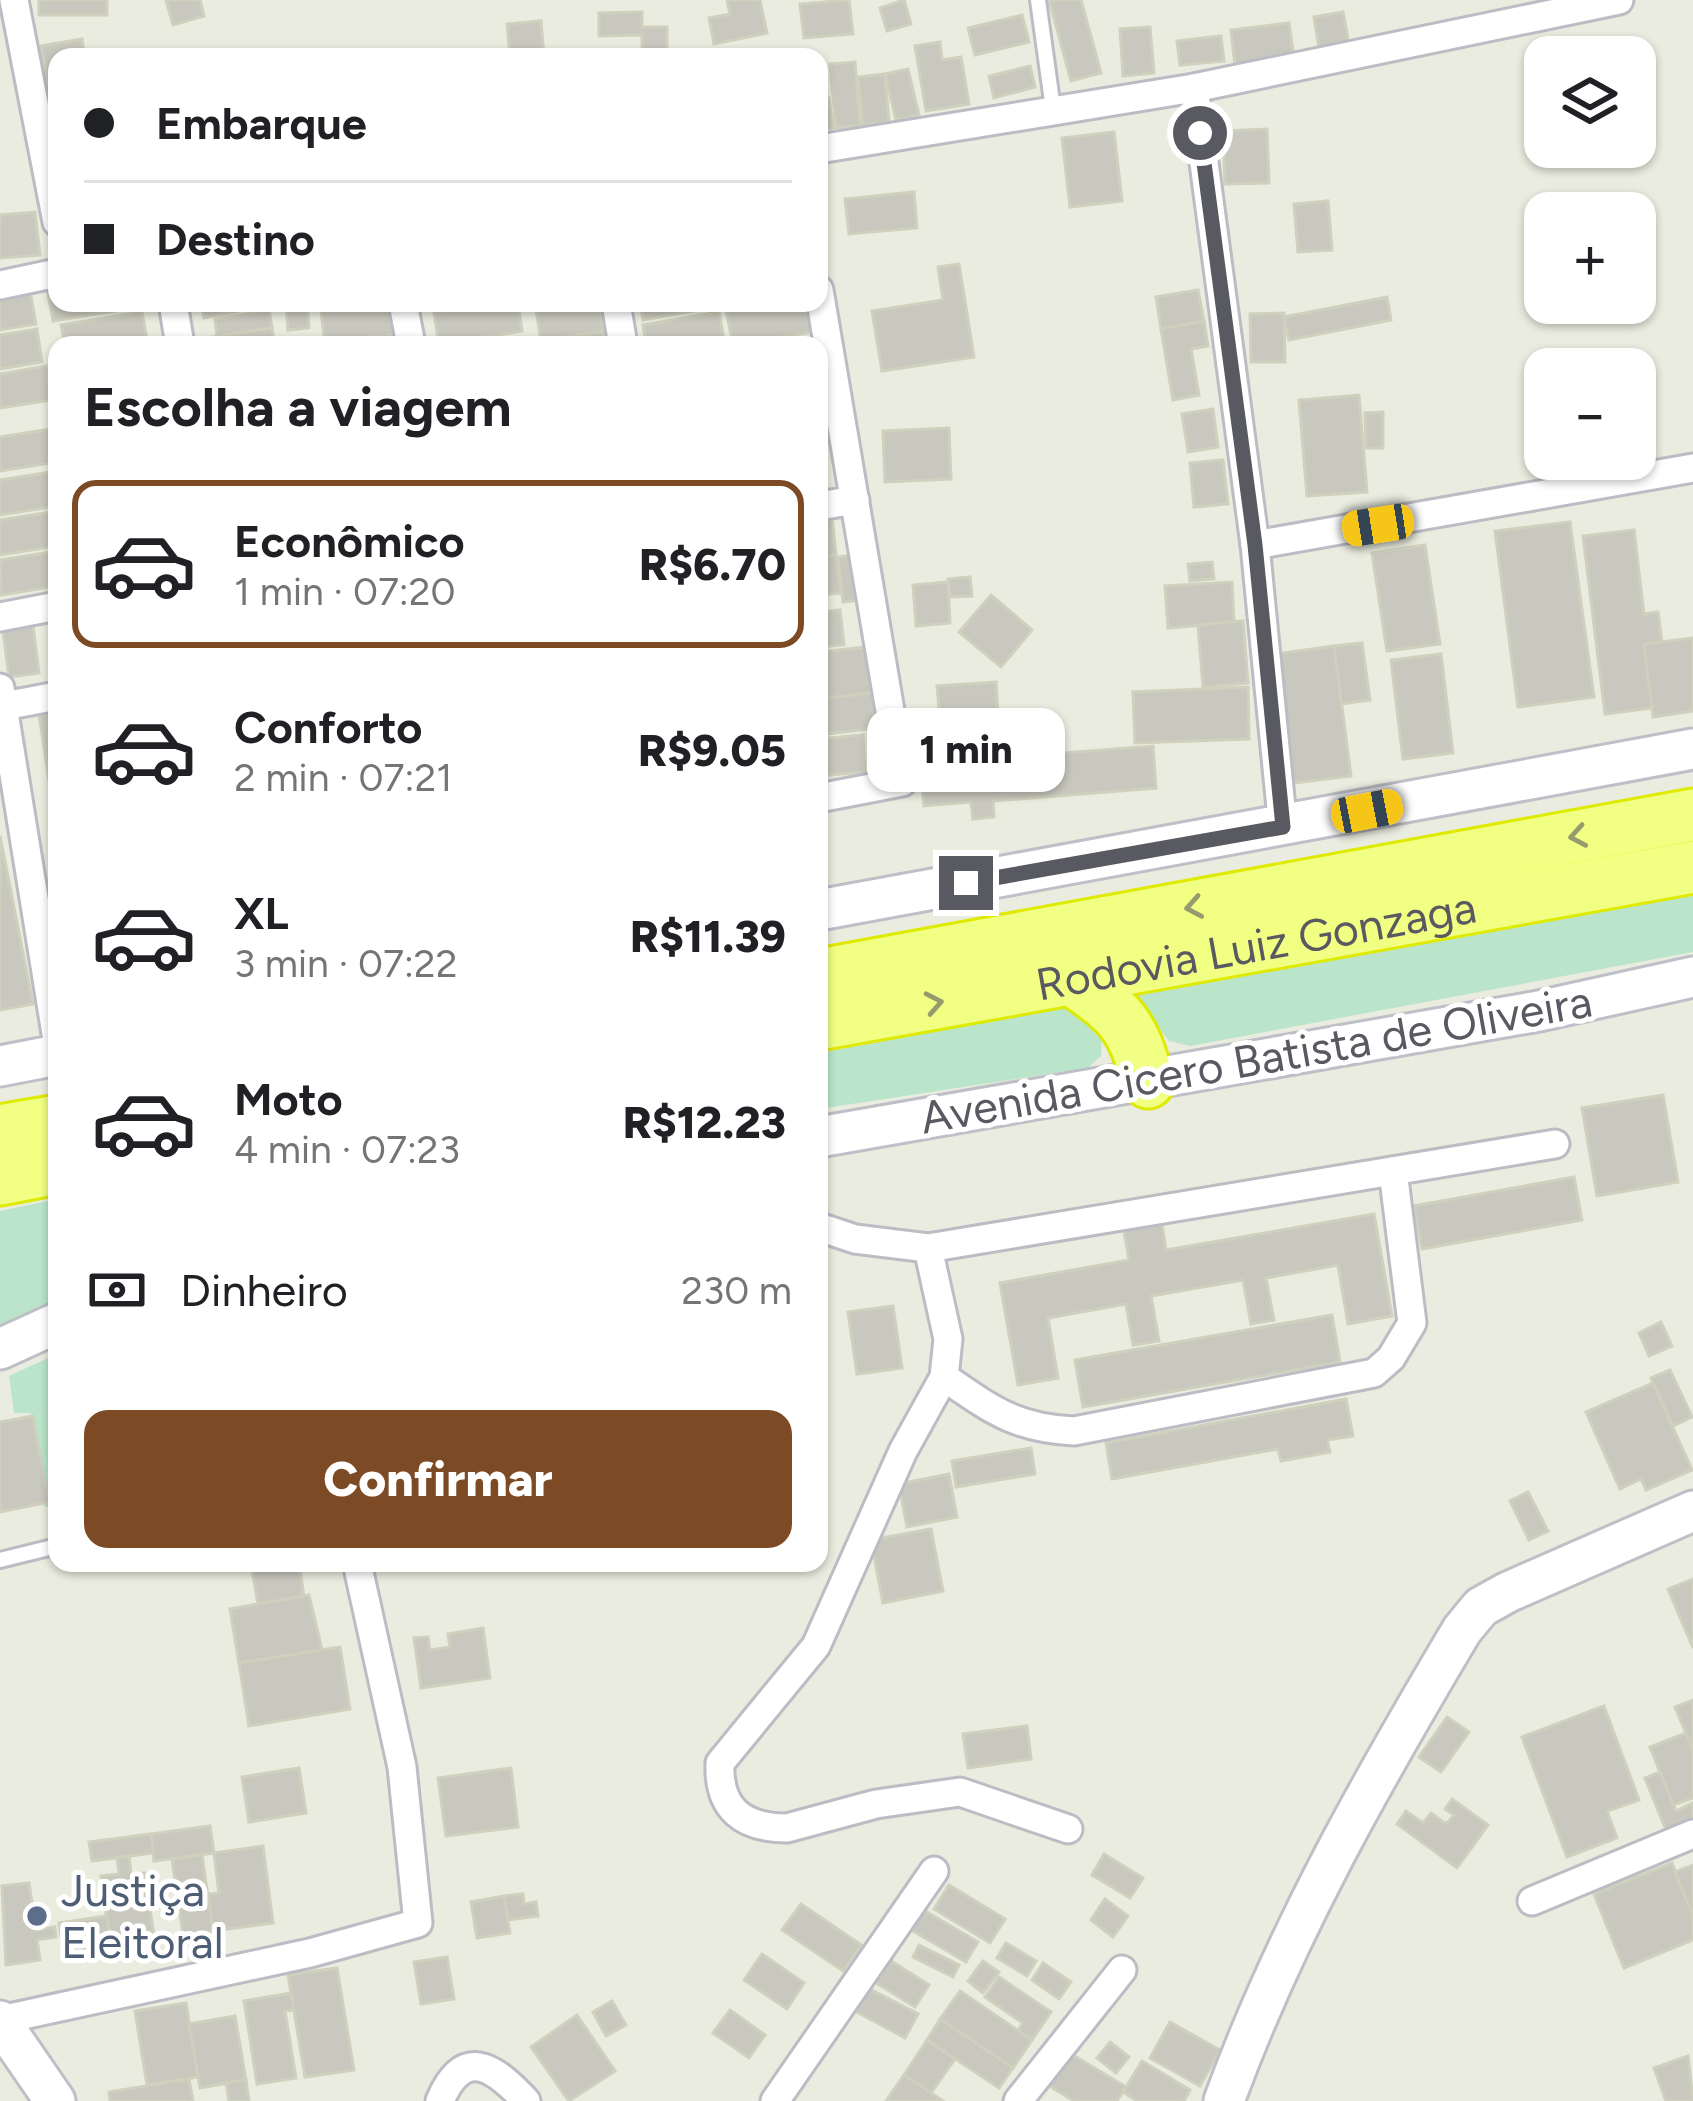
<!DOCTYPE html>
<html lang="pt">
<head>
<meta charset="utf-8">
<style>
	:root { --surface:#fff; --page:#f2f2f2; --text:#202124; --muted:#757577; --line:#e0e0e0; --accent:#7c4a24 }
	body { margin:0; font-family:Figtree,sans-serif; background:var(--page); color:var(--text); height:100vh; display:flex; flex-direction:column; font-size:45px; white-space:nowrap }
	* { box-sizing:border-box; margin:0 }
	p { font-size:39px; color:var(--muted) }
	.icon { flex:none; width:66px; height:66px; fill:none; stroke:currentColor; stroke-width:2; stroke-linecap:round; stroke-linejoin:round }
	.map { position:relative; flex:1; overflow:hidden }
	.sheet { position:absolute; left:48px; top:336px; width:780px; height:1236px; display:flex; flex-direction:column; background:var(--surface); border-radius:24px; box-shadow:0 3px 9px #0004 }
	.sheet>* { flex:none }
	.top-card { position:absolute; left:48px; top:48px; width:780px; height:264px; border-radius:24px; box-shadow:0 3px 9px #0004; display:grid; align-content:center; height:264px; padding:0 36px; background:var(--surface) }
	.tools { position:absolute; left:1524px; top:36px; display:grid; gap:24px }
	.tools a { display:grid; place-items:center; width:132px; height:132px; border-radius:24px; background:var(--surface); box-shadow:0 3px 9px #0004; font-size:60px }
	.end { position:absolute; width:54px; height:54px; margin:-27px; border:15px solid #585961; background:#fff; box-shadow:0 0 0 6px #fff }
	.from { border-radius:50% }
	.bubble { position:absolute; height:84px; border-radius:24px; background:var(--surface); box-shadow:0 3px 9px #0004; font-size:39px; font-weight:800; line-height:84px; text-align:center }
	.car { position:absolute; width:36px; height:72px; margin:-36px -18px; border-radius:15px; box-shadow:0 0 9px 3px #0007; background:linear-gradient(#f5c518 24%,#345 0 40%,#f5c518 0 76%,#345 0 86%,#f5c518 0) }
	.top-card b { display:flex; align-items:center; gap:42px; height:114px; font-size:45px }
	.top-card b+b { border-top:3px solid var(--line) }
	.top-card i { width:30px; height:30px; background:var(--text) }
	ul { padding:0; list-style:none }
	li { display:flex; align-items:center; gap:36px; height:168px; margin:0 24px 18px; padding:0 12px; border:6px solid transparent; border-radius:24px }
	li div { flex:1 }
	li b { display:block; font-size:45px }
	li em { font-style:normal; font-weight:800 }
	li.selected { border-color:var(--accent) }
	li>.icon { width:108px; height:108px; stroke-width:1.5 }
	h2 { padding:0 36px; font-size:54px; line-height:144px }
	.pay { display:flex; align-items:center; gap:30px; height:132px; padding:0 36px; font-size:45px }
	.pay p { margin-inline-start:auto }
	.primary-button { display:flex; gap:24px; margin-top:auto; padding:24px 36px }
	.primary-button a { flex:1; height:138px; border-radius:24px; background:var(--accent); color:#fff; font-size:48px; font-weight:800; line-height:138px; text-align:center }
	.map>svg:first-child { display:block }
</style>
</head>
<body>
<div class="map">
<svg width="1693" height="2101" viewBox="0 0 1693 2101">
	<rect width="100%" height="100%" fill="#eaecdf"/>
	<g fill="#bae5ca">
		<polygon points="1693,892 1693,952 1190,1046 1169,1041 1132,996"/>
		<polygon points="1064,1007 1079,1011 1102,1031 1101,1056 1088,1068 819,1109 819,1053"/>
		<polygon points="57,1199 57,1300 0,1325 0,1211"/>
		<polygon points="57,1354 57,1506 45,1507 31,1413 14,1413 9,1376"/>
	</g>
	<g fill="#c8c8be" stroke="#cfd0bd" stroke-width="3">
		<rect x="39" y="0" width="68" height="15"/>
		<polygon points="166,0 200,0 204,16 173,25"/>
		<polygon points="727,0 760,0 767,33 714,44 709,18 730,14"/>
		<polygon points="849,0 853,34 804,38 800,4"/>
		<polygon points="904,0 911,24 887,31 880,8"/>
		<polygon points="1049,0 1081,0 1101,73 1071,81"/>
		<polygon points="642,12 642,27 667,27 667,53 642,54 642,35 599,36 599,13"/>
		<polygon points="1343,12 1350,49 1320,54 1314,17"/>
		<polygon points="1022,15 1029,42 975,55 968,28"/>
		<polygon points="541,21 544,57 510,57 507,24"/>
		<polygon points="1289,23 1294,58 1235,66 1231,30"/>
		<polygon points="1150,27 1154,73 1123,76 1120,29"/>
		<polygon points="1221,36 1224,61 1180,65 1177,41"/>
		<polygon points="82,39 85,57 57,57 57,99 50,100 41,46"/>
		<polygon points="940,42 942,60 961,57 969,104 926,111 915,46"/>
		<polygon points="855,62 860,126 836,128 830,64"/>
		<polygon points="1030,66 1035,87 994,98 989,76"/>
		<polygon points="908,69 919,115 896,120 885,74"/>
		<polygon points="885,74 889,122 863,125 858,77"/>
		<polygon points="829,98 833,128 819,130 819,99"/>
		<polygon points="1267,129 1269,183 1225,184 1223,131"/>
		<polygon points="1114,132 1122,201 1070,207 1062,138"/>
		<polygon points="914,192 917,228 849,234 845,199"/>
		<polygon points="1328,201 1332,250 1298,252 1294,204"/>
		<polygon points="35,212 40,255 0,258 0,215"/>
		<polygon points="959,264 974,357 882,371 872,311 943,300 938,267"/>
		<polygon points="57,286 57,303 132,303 133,308 53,321 47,288"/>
		<polygon points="1198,290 1204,321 1161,329 1156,297"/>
		<polygon points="30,291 36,324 0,330 0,295"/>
		<polygon points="1387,297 1391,320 1289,340 1284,317"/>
		<polygon points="201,303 252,303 253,308 204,318"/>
		<polygon points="286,303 307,303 309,328 288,330"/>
		<polygon points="320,303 390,303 394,334 325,344"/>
		<polygon points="499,303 518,303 522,331 439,344 434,313"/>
		<polygon points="535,303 599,303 604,331 541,341"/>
		<polygon points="640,303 725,303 725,305 643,320"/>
		<polygon points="812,303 817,331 733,345 725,305"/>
		<polygon points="269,310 272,328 217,336 215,319"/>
		<polygon points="142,312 148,345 65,345 61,325"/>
		<polygon points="719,312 725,345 646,345 643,325"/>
		<polygon points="1284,313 1285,362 1251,362 1250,314"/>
		<polygon points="1204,321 1208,346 1191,349 1199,395 1173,400 1161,329"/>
		<polygon points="272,328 275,345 209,345 207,338"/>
		<polygon points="37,329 42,362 0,369 0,335"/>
		<polygon points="604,331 606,345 532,345 541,341"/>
		<polygon points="394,334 396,345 325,345 325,344"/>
		<polygon points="46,366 51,400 0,408 0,374"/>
		<polygon points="1359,395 1367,492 1307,496 1299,400"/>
		<polygon points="1213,409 1218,447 1188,452 1182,414"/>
		<polygon points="1383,412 1383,448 1366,448 1365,413"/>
		<polygon points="57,428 57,462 0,471 0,437"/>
		<polygon points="949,428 951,479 885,482 883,431"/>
		<polygon points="1223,460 1228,504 1194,507 1190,463"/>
		<polygon points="57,471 57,506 0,515 0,480"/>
		<polygon points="57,511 57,546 0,555 0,520"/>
		<polygon points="832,517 836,555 819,557 819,519"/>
		<polygon points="1570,522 1594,697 1518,707 1495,531"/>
		<polygon points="1634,530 1644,614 1658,612 1662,642 1644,644 1652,708 1605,714 1583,536"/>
		<polygon points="1425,545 1440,644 1387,651 1372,553"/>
		<polygon points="57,551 57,586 1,595 0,560"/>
		<polygon points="836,555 841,593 819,595 819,557"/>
		<polygon points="855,555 860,600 843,602 838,557"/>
		<polygon points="1212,562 1214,579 1190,581 1188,564"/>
		<polygon points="970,577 972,596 950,597 948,579"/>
		<polygon points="948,582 950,623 916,626 913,585"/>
		<polygon points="1232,582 1234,622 1168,628 1165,586"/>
		<polygon points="991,595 1032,630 1001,667 959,632"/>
		<polygon points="840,610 844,645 819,647 819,612"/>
		<polygon points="1243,621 1248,683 1203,687 1198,625"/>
		<polygon points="33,626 39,673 9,677 3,630"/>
		<polygon points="1693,638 1693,711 1653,717 1644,644"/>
		<polygon points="1362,643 1370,700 1341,704 1334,646"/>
		<polygon points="1334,646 1351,776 1293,783 1276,654"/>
		<polygon points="867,647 872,693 819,699 819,652"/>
		<polygon points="1441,654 1453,753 1403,759 1391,660"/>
		<polygon points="996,682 999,728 941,732 937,686"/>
		<polygon points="1248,687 1249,739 1135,743 1133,692"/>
		<polygon points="872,693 876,728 819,735 819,699"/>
		<polygon points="57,704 57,779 49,780 38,708"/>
		<polygon points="863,735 865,772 819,776 819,739"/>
		<polygon points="1153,746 1156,788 993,801 994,817 973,819 971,802 924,806 920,764"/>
		<polygon points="0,836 33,1004 0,1010"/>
		<polygon points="1663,1095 1678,1182 1597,1196 1582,1108"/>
		<polygon points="1574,1177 1582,1220 1422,1249 1414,1206"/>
		<polygon points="1374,1214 1392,1316 1348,1324 1338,1265 1266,1278 1274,1320 1251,1324 1243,1280 1151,1296 1159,1341 1133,1345 1126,1304 1048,1318 1058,1378 1018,1385 1000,1283 1129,1260 1124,1231 1162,1224 1166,1250"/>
		<polygon points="893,1306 902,1368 857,1374 848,1312"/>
		<polygon points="1332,1315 1340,1362 1083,1407 1075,1360"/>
		<polygon points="1661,1322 1672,1346 1649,1356 1639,1333"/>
		<polygon points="1670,1370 1692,1417 1673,1426 1651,1378"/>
		<polygon points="1653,1383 1692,1470 1646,1490 1641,1479 1620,1489 1586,1412"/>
		<polygon points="1346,1399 1353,1436 1327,1440 1330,1452 1281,1461 1278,1449 1112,1479 1106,1443"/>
		<polygon points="33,1416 49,1502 0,1512 0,1422"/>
		<polygon points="1031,1448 1035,1474 956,1487 952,1461"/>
		<polygon points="949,1474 957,1517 907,1527 899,1484"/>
		<polygon points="1528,1492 1548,1531 1529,1540 1510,1501"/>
		<polygon points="931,1529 943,1591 883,1603 871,1540"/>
		<polygon points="251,1563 299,1563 304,1597 258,1604"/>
		<polygon points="1693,1579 1693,1648 1668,1589"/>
		<polygon points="309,1595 322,1650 239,1663 230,1609"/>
		<polygon points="483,1628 490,1678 421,1688 414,1638 428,1637 430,1650 450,1647 448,1634"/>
		<polygon points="340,1647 350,1709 249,1726 239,1663"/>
		<polygon points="1693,1700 1693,1750 1675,1707"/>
		<polygon points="1604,1706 1639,1800 1607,1811 1617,1838 1567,1857 1522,1737"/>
		<polygon points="1447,1717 1469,1732 1441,1772 1419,1757"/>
		<polygon points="1027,1726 1031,1759 968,1768 963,1734"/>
		<polygon points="1686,1733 1693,1750 1693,1798 1673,1805 1650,1747"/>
		<polygon points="299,1768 306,1813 249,1822 242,1777"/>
		<polygon points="511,1768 518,1827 446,1836 438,1778"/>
		<polygon points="1660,1772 1676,1811 1693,1803 1693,1820 1666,1830 1645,1778"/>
		<polygon points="1452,1799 1488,1825 1457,1868 1397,1824 1406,1811 1423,1823 1431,1813 1446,1824 1454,1815 1445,1809"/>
		<polygon points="210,1826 214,1853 154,1861 151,1834"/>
		<polygon points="151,1834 153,1853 92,1861 89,1842"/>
		<polygon points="263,1846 273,1923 213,1931 208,1894 219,1893 214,1853"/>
		<polygon points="1104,1854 1143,1878 1130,1898 1092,1875"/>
		<polygon points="202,1855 213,1931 183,1935 172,1859"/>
		<polygon points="129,1856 131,1874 145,1873 154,1937 110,1943 101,1876 119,1874 117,1858"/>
		<polygon points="1672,1863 1693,1916 1693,1940 1624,1968 1594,1894"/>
		<polygon points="1693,1865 1693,1916 1675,1872"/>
		<polygon points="29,1883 36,1930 55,1927 56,1937 37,1940 40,1960 6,1965 2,1886"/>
		<polygon points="949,1885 1005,1919 990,1943 934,1909"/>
		<polygon points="523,1894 524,1904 536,1902 538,1916 508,1920 504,1896"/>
		<polygon points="504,1896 510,1933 477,1938 471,1902"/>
		<polygon points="1105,1899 1128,1916 1113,1937 1091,1920"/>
		<polygon points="801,1904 861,1945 843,1971 782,1930"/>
		<polygon points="920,1908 978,1942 966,1962 908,1928"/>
		<polygon points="107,1916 111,1950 64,1956 59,1923"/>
		<polygon points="1006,1943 1036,1961 1027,1976 997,1958"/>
		<polygon points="919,1945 959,1965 953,1977 913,1957"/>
		<polygon points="762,1954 804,1983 787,2009 744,1980"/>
		<polygon points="447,1957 454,1999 421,2004 414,1962"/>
		<polygon points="885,1957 929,1985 915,2007 870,1979"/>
		<polygon points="983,1961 999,1972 983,1993 968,1981"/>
		<polygon points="1043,1963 1071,1982 1059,1999 1032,1980"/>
		<polygon points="337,1968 354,2070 305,2077 288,1975"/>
		<polygon points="999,1977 1051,2012 1032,2040 1018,2030 1023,2023 985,1997"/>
		<polygon points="866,1987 918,2014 905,2038 853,2010"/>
		<polygon points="960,1991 1032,2040 1013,2068 940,2019"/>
		<polygon points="291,1993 294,2010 285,2011 296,2078 257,2084 244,2001"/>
		<polygon points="612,2001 626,2025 606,2036 593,2012"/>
		<polygon points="186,2003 198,2077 147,2085 135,2011"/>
		<polygon points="730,2010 765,2035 749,2058 713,2033"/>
		<polygon points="577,2015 615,2071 569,2101 531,2047"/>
		<polygon points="235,2016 246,2080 200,2088 189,2024"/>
		<polygon points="940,2019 1013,2068 999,2088 927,2040"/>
		<polygon points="1170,2022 1220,2050 1200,2086 1150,2058"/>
		<polygon points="927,2040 955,2059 931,2093 904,2075"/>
		<polygon points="1110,2042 1129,2057 1116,2073 1097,2058"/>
		<polygon points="1063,2049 1126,2087 1117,2101 1074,2101 1043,2082"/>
		<polygon points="1688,2056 1693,2101 1666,2101 1654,2068"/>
		<polygon points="1142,2061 1190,2090 1184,2101 1137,2101 1123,2092"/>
		<polygon points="904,2075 943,2101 886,2101"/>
		<polygon points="189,2079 193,2101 110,2101 109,2092"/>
		<polygon points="246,2080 249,2101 229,2101 226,2083"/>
	</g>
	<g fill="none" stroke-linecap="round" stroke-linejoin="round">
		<defs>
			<g id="lane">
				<polyline points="1038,0 1053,109"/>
				<polyline points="0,1560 57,1546"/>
			</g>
			<g id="street">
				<polyline points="14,0 57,222"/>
				<polyline points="1194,88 1255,545 1283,828"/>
				<polyline points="819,149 1194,88 1619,0"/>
				<polyline points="0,285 57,273"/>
				<polyline points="819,290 902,782 819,798"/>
				<polyline points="173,303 180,345"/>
				<polyline points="403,303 411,345"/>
				<polyline points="616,303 623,345"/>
				<polyline points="819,506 855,500"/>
				<polyline points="1255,545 1693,468"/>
				<polyline points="0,617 57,606"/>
				<polyline points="0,688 57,1040"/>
				<polyline points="4,706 57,696"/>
				<path d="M819,1227L855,1239L928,1248L948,1339L944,1377L903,1451L816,1646L720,1763C718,1809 743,1828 787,1828L876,1804L960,1792L1068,1829"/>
				<polyline points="928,1248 1555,1144"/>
				<path d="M944,1377C992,1410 1015,1428 1074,1431L1374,1373L1391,1358L1412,1323L1393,1171"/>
				<polyline points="1532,1901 1693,1834"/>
				<polyline points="0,2020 310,1953 418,1923 402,1767 357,1563"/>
				<path d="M440,2101C464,2044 495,2068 526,2101"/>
				<polyline points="775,2101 934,1871"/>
				<polyline points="1018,2101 1122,1970"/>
			</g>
			<g id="secondary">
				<polyline points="819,910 1693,749"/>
				<polyline points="0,1066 57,1055"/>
				<polyline points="819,1137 1539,1011 1693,977"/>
				<polyline points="0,1349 57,1323"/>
				<polyline points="0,2021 55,2101"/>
				<path d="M1224,2101C1285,1934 1371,1783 1462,1630L1481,1607L1508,1592L1693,1511"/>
			</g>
			<g id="highway">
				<polyline points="819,975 1693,815"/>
				<path d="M1069,977C1120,1013 1132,1021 1148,1082"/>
				<path id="s1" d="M819,1024L1693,867"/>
				<polyline points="0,1131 57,1121"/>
				<polyline points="0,1179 57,1168"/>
			</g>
		</defs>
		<use href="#lane" stroke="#bcbcc4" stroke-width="20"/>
		<use href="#street" stroke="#bcbcc4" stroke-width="33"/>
		<use href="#secondary" stroke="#bfbfc8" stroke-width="45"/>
		<use href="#highway" stroke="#deea00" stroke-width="57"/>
		<use href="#lane" stroke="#fff" stroke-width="14"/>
		<use href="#street" stroke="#fff" stroke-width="27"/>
		<use href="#secondary" stroke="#fff" stroke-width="39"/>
		<use href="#highway" stroke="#f1ff82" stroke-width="51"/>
	</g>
	<defs><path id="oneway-chevron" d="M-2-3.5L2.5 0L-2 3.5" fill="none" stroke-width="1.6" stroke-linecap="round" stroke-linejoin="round" transform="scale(3)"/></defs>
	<g stroke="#959b6e">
		<use href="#oneway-chevron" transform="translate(1578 836) rotate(170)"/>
		<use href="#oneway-chevron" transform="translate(1194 907) rotate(170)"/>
		<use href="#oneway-chevron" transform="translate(934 1003) rotate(-11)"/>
	</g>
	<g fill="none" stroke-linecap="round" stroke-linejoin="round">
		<polyline stroke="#585961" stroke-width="15" points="966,883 1283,827 1255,545 1200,133"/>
	</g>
	<circle fill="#5c6f8a" stroke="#fff" stroke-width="4.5" cx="37" cy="1916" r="12"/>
	<g text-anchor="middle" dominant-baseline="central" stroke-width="10" stroke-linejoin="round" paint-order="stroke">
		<g font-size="45" fill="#585961" stroke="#fff">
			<text stroke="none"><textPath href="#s1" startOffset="444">Rodovia Luiz Gonzaga</textPath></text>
			<text transform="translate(1256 1059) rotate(-10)">Avenida Cicero Batista de Oliveira</text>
		</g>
		<g font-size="45" fill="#4e5e75" stroke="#fff" text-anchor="start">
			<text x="61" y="1890">Justiça<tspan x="61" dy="52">Eleitoral</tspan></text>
		</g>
	</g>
</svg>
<div class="tools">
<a><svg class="icon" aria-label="layers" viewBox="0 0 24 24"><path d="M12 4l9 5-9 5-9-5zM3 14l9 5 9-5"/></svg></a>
<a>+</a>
<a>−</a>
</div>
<i class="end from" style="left:1200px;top:133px"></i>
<i class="end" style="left:966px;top:883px"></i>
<div class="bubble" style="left:867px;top:708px;width:198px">1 min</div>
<i class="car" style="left:1378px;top:525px;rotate:261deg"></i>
<i class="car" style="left:1367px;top:811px;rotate:79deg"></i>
<div class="top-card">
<b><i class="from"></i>Embarque</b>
<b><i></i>Destino</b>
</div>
<section class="sheet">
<h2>Escolha a viagem</h2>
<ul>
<li class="selected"><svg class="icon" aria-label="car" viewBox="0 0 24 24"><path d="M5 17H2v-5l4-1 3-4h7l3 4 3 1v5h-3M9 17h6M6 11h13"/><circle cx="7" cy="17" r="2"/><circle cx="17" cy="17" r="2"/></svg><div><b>Econômico</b><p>1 min · 07:20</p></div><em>R$6.70</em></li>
<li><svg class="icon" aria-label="car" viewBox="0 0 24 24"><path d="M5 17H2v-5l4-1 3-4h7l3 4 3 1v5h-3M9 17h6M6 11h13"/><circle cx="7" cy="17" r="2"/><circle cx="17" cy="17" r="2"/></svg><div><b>Conforto</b><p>2 min · 07:21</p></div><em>R$9.05</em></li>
<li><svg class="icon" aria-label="car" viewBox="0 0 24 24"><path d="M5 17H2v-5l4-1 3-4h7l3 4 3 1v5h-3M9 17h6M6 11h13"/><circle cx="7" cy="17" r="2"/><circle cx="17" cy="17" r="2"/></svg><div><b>XL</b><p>3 min · 07:22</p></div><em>R$11.39</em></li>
<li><svg class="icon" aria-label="car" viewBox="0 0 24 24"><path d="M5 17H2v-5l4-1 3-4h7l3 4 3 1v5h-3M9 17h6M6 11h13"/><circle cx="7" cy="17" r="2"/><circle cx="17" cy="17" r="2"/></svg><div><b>Moto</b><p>4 min · 07:23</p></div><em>R$12.23</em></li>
</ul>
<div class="pay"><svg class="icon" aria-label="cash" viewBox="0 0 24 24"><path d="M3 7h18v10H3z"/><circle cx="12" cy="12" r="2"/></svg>Dinheiro<p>230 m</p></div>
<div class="primary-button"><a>Confirmar</a></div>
</section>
</div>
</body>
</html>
